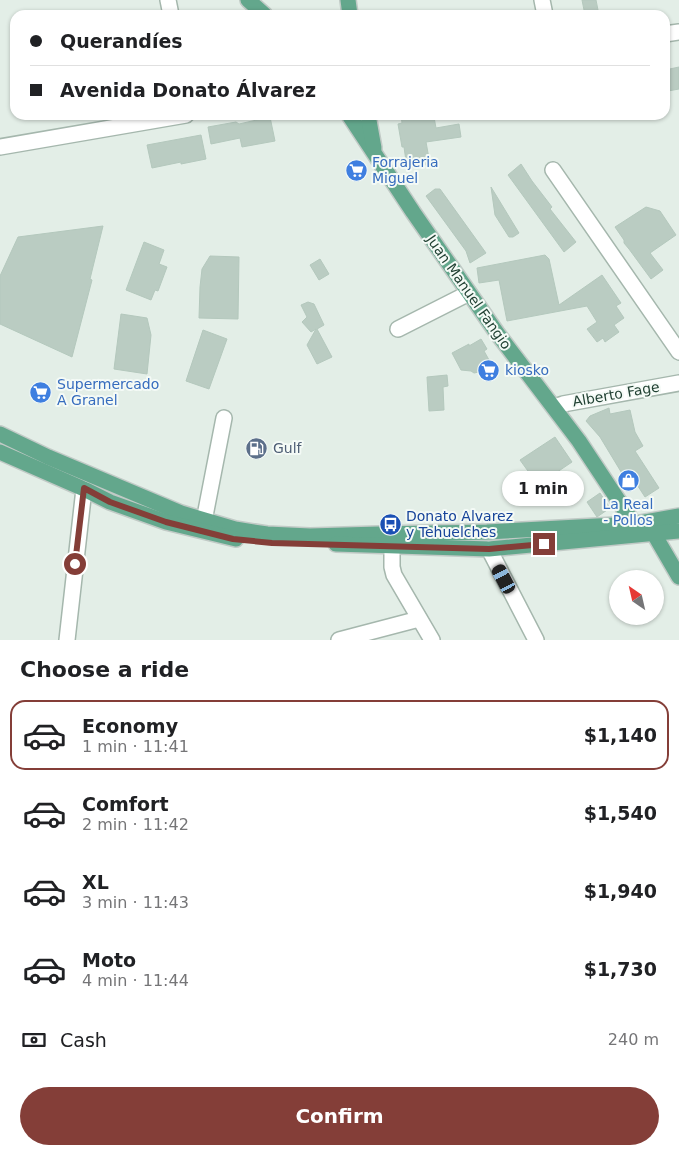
<!DOCTYPE html>
<html lang="en">
<head>
<meta charset="utf-8">
<style>
	:root { --surface:#fff; --page:#f6f6f6; --text:#202124; --muted:#757577; --line:#e0e0e0; --accent:#843e38 }
	body { margin:0; font-family:"DejaVu Sans",sans-serif; background:var(--page); color:var(--text); height:100vh; display:flex; flex-direction:column; font-size:19px; white-space:nowrap }
	* { box-sizing:border-box; margin:0 }
	p { font-size:16px; color:var(--muted) }
	.icon { flex:none; width:28px; height:28px; fill:none; stroke:currentColor; stroke-width:2; stroke-linecap:round; stroke-linejoin:round }
	.map { position:relative; height:640px; overflow:hidden }
	.side { display:flex; flex-direction:column; background:var(--surface); flex:1 }
	.side>* { flex:none }
	.top-card { position:absolute; left:10px; top:10px; width:660px; height:110px; border-radius:15px; box-shadow:0 1px 4px #0004; display:grid; align-content:center; height:110px; padding:0 20px; background:var(--surface) }
	.needle { width:32px; rotate:326deg }
	.fabs { position:absolute; left:609px; top:570px; display:grid; gap:10px }
	.fabs a { display:grid; place-items:center; width:55px; height:55px; border-radius:50%; background:var(--surface); box-shadow:0 1px 4px #0004; font-size:25px }
	.end { position:absolute; width:22px; height:22px; margin:-11px; border:6px solid #843e38; background:#fff; box-shadow:0 0 0 2px #fff }
	.from { border-radius:50% }
	.bubble { position:absolute; height:35px; border-radius:18px; background:var(--surface); box-shadow:0 1px 4px #0004; font-size:16px; font-weight:600; line-height:35px; text-align:center }
	.car { position:absolute; width:15px; height:30px; margin:-15px -8px; border-radius:6px; box-shadow:0 0 4px 1px #0007; background:linear-gradient(#222 24%,#8ab4d8 0 40%,#222 0 76%,#8ab4d8 0 86%,#222 0) }
	.top-card b { display:flex; align-items:center; gap:18px; height:48px; font-size:19px }
	.top-card b+b { border-top:1px solid var(--line) }
	.top-card i { width:12px; height:12px; background:var(--text) }
	ul { padding:0; list-style:none }
	li { display:flex; align-items:center; gap:15px; height:70px; margin:0 10px 8px; padding:0 10px; border:2px solid transparent; border-radius:15px }
	li div { flex:1 }
	li b { display:block; font-size:19px }
	li em { font-style:normal; font-weight:600 }
	li.active { border-color:var(--accent) }
	li>.icon { width:45px; height:45px; stroke-width:1.5 }
	h2 { padding:0 20px; font-size:22px; line-height:60px }
	.pay { display:flex; align-items:center; gap:12px; height:55px; padding:0 20px; font-size:19px }
	.pay p { margin-inline-start:auto }
	.action { display:flex; gap:10px; margin-top:auto; padding:10px 20px }
	.action a { flex:1; height:58px; border-radius:30px; background:var(--accent); color:#fff; font-size:20px; font-weight:600; line-height:58px; text-align:center }
	.map>svg:first-child { display:block }
</style>
</head>
<body>
<div class="map">
<svg width="679" height="640" viewBox="0 0 679 640">
	<rect width="100%" height="100%" fill="#e3eee7"/>
	<g fill="#baccc2" stroke="#b4c8bd">
		<polygon points="582,0 596,0 599,15 585,15"/>
		<polygon points="679,67 679,89 668,91 665,70"/>
		<polygon points="401,115 423,115 423,119 434,117 436,128 459,124 461,137 426,142 430,164 407,168 404,147 402,147 398,124 402,123"/>
		<polygon points="270,117 275,141 242,147 240,138 211,144 208,127 236,122 239,124"/>
		<polygon points="201,135 206,159 181,164 181,162 152,168 147,145"/>
		<polygon points="521,164 532,181 552,207 550,209 576,242 564,252 508,175"/>
		<polygon points="491,187 519,233 513,237 509,237 495,215"/>
		<polygon points="435,189 440,189 486,253 470,263 466,251 426,196"/>
		<polygon points="646,207 660,211 676,235 650,253 663,270 651,279 629,249 624,243 624,240 615,227"/>
		<polygon points="103,226 90,279 92,280 72,357 0,324 0,276 18,237"/>
		<polygon points="144,242 164,250 159,264 167,267 158,291 155,290 151,300 126,290"/>
		<polygon points="545,255 549,259 559,305 602,275 621,303 616,306 624,318 614,325 619,332 605,342 603,338 597,342 587,329 597,322 587,306 507,321 499,280 479,283 477,268"/>
		<polygon points="210,256 239,257 238,319 199,318 200,287 202,269"/>
		<polygon points="320,259 329,274 319,280 310,265"/>
		<polygon points="308,302 314,304 324,325 317,329 332,357 317,364 307,345 316,329 311,332 302,322 307,317 301,305"/>
		<polygon points="121,314 147,318 151,335 147,374 114,369"/>
		<polygon points="203,330 227,339 209,389 186,381"/>
		<polygon points="481,339 487,349 484,351 493,367 481,373 479,372 474,373 471,371 461,370 452,353 469,344 469,346"/>
		<polygon points="447,375 448,386 443,387 444,410 429,411 427,377"/>
		<polygon points="609,408 610,414 630,410 635,432 643,446 635,451 659,488 645,497 632,477 626,480 600,437 586,421 590,416"/>
		<polygon points="555,437 572,462 538,485 520,460"/>
		<polygon points="600,493 610,508 597,517 587,502"/>
	</g>
	<g fill="none" stroke-linecap="round" stroke-linejoin="round">
		<defs>
			<g id="minor">
				<polyline points="168,0 171,15"/>
				<polyline points="542,0 545,15"/>
				<polyline points="665,34 679,32"/>
				<polyline points="0,147 186,115"/>
				<polyline points="553,170 679,352"/>
				<polyline points="398,329 469,293"/>
				<polyline points="554,407 563,404 679,383"/>
				<polyline points="204,521 224,418"/>
				<polyline points="392,546 392,567 394,575 432,640"/>
				<polyline points="489,549 536,640"/>
				<polyline points="67,640 84,489"/>
				<polyline points="339,640 419,619"/>
			</g>
			<g id="major">
				<polyline points="248,0 265,15"/>
				<polyline points="348,0 350,15"/>
				<polyline points="349,115 413,212 497,333 579,441 634,524 654,534 679,577"/>
				<polyline points="368,115 374,148"/>
				<polyline points="0,434 48,457 181,513 235,529 267,534 310,536 379,534 487,532 634,524 679,516"/>
				<polyline points="0,452 84,489 110,502 166,522 236,539"/>
				<polyline points="336,544 489,549 679,531"/>
			</g>
		</defs>
		<use href="#minor" stroke="#a5b7ad" stroke-width="18"/>
		<use href="#major" stroke="#c1cac6" stroke-width="18"/>
		<use href="#minor" stroke="#fff" stroke-width="15"/>
		<use href="#major" stroke="#63a78c" stroke-width="15"/>
	</g>
	<g fill="none" stroke-linecap="round" stroke-linejoin="round">
		<polyline stroke="#843e38" stroke-width="6" points="75,564 84,488 110,502 166,522 233,539 272,543 489,549 544,544"/>
	</g>
	<defs>
		<symbol id="supermarket-disc" viewBox="-11 -11 22 22"><circle r="9.5" fill="#3f7fe0" stroke="#f4faf6"/><path d="M-6-5.5h2.5l.6 2H6L4.5 2H-2.5L-4.4-4H-6ZM-1.5 3.2a1.3 1.3 0 1 0 .1 0ZM3 3.2a1.3 1.3 0 1 0 .1 0Z" fill="#fff"/></symbol>
		<symbol id="fuel-disc" viewBox="-11 -11 22 22"><circle r="9.5" fill="#5c6f8a" stroke="#f4faf6"/><path d="M-5.5-6h7V0h2V4h1.3V-2.5L3-4.5l.8-.8L6-3V5H2.5V1h-1V6h-7ZM-4.2-4.7v3.2H.2V-4.7Z" fill="#fff"/></symbol>
		<symbol id="shop-disc" viewBox="-11 -11 22 22"><circle r="9.5" fill="#3f7fe0" stroke="#f4faf6"/><path d="M-5-2.5h2.3a2.7 3.5 0 0 1 5.4 0H5L5.5 6h-11ZM-1.5-2.5h3a1.5 2.3 0 0 0-3 0Z" fill="#fff"/></symbol>
		<symbol id="bus-disc" viewBox="-11 -11 22 22"><circle r="9.5" fill="#1a4fb4" stroke="#f4faf6"/><path d="M-5-6H5V4H4V6H2V4H-2V6H-4V4H-5ZM-3.5-4V0h7V-4ZM-3.5 1.2v1.5H-2V1.2ZM2 1.2v1.5H3.5V1.2Z" fill="#fff"/></symbol>
	</defs>
	<g fill-rule="evenodd">
		<use href="#supermarket-disc" x="344" y="158" width="25" height="25"/>
		<use href="#supermarket-disc" x="476" y="358" width="25" height="25"/>
		<use href="#supermarket-disc" x="28" y="380" width="25" height="25"/>
		<use href="#fuel-disc" x="244" y="436" width="25" height="25"/>
		<use href="#shop-disc" x="616" y="468" width="25" height="25"/>
		<use href="#bus-disc" x="378" y="512" width="25" height="25"/>
	</g>
	<g text-anchor="middle" dominant-baseline="central" stroke-width="4" stroke-linejoin="round" paint-order="stroke">
		<g font-size="14" fill="#366cbe" stroke="#f4faf6" text-anchor="start">
			<text x="372" y="162">Forrajeria<tspan x="372" dy="16">Miguel</tspan></text>
			<text x="505" y="370">kiosko</text>
			<text x="57" y="384">Supermercado<tspan x="57" dy="16">A Granel</tspan></text>
			<text x="628" y="504" text-anchor="middle">La Real<tspan x="628" dy="16">- Pollos</tspan></text>
		</g>
		<g font-size="14" fill="#214133" stroke="#f4faf6">
			<text transform="translate(469 292) rotate(55)">Juan Manuel Fangio</text>
			<text transform="translate(616 394) rotate(-10)">Alberto Fage</text>
		</g>
		<g font-size="14" fill="#4e5e75" stroke="#f4faf6" text-anchor="start">
			<text x="273" y="448">Gulf</text>
		</g>
		<g font-size="14" fill="#164399" stroke="#f4faf6" text-anchor="start">
			<text x="406" y="516">Donato Alvarez<tspan x="406" dy="16">y Tehuelches</tspan></text>
		</g>
	</g>
</svg>
<div class="fabs">
<a><svg class="needle" viewBox="-14 -14 28 28"><path d="M0-13l5 13h-10z" fill="#e53935"/><path d="M0 13l5-13h-10z" fill="#757577"/></svg></a>
</div>
<i class="end from" style="left:75px;top:564px"></i>
<i class="end" style="left:544px;top:544px"></i>
<div class="bubble" style="left:502px;top:471px;width:82px">1 min</div>
<i class="car" style="left:504px;top:579px;rotate:332deg"></i>
<div class="top-card">
<b><i class="from"></i>Querandíes</b>
<b><i></i>Avenida Donato Álvarez</b>
</div>
</div>
<section class="side">
<h2>Choose a ride</h2>
<ul>
<li class="active"><svg class="icon" aria-label="car" viewBox="0 0 24 24"><path d="M5 17H2v-5l4-1 3-4h7l3 4 3 1v5h-3M9 17h6M6 11h13"/><circle cx="7" cy="17" r="2"/><circle cx="17" cy="17" r="2"/></svg><div><b>Economy</b><p>1 min · 11:41</p></div><em>$1,140</em></li>
<li><svg class="icon" aria-label="car" viewBox="0 0 24 24"><path d="M5 17H2v-5l4-1 3-4h7l3 4 3 1v5h-3M9 17h6M6 11h13"/><circle cx="7" cy="17" r="2"/><circle cx="17" cy="17" r="2"/></svg><div><b>Comfort</b><p>2 min · 11:42</p></div><em>$1,540</em></li>
<li><svg class="icon" aria-label="car" viewBox="0 0 24 24"><path d="M5 17H2v-5l4-1 3-4h7l3 4 3 1v5h-3M9 17h6M6 11h13"/><circle cx="7" cy="17" r="2"/><circle cx="17" cy="17" r="2"/></svg><div><b>XL</b><p>3 min · 11:43</p></div><em>$1,940</em></li>
<li><svg class="icon" aria-label="car" viewBox="0 0 24 24"><path d="M5 17H2v-5l4-1 3-4h7l3 4 3 1v5h-3M9 17h6M6 11h13"/><circle cx="7" cy="17" r="2"/><circle cx="17" cy="17" r="2"/></svg><div><b>Moto</b><p>4 min · 11:44</p></div><em>$1,730</em></li>
</ul>
<div class="pay"><svg class="icon" aria-label="cash" viewBox="0 0 24 24"><path d="M3 7h18v10H3z"/><circle cx="12" cy="12" r="2"/></svg>Cash<p>240 m</p></div>
<div class="action"><a>Confirm</a></div>
</section>
</body>
</html>
